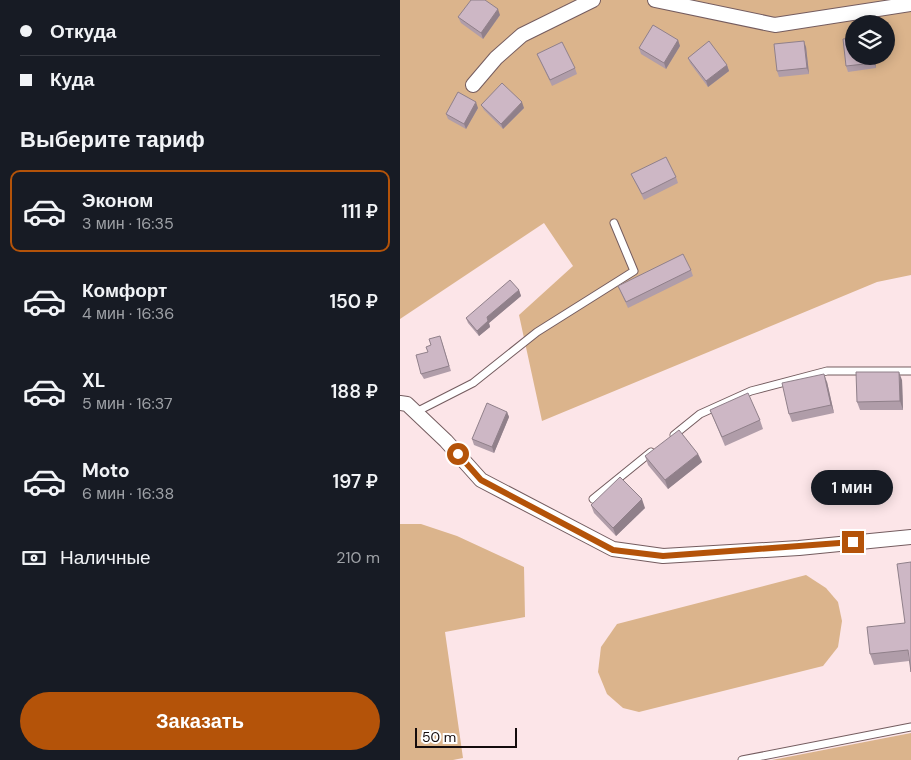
<!DOCTYPE html>
<html lang="ru">
<head>
<meta charset="utf-8">
<style>
	:root { --surface:#171b24; --page:#20242c; --text:#f1f3f6; --muted:#9ea1a6; --line:#363941; --accent:#b45309 }
	body { margin:0; font-family:"DM Sans",sans-serif; background:var(--page); color:var(--text); height:100vh; display:flex; flex-direction:column; font-size:19px; white-space:nowrap }
	* { box-sizing:border-box; margin:0 }
	p { font-size:16px; color:var(--muted) }
	.icon { flex:none; width:28px; height:28px; fill:none; stroke:currentColor; stroke-width:2; stroke-linecap:round; stroke-linejoin:round }
	.map { position:relative; flex:1; overflow:hidden }
	.details { display:flex; flex-direction:column; background:var(--surface); width:400px }
	.details>* { flex:none }
	.guide { display:grid; align-content:center; height:110px; padding:0 20px; background:var(--surface) }
	.fabs { position:absolute; left:445px; top:15px; display:grid; gap:10px }
	.fabs a { display:grid; place-items:center; width:50px; height:50px; border-radius:50%; background:var(--surface); box-shadow:0 2px 12px #0003; font-size:25px }
	.scale { position:absolute; left:15px; bottom:12px; width:102px; box-sizing:border-box; padding-left:5px; border:2px solid #140b0c; border-top:0; font-size:14px; line-height:18px; white-space:nowrap; color:#140b0c; -webkit-text-stroke:4px #fff; paint-order:stroke }
	.end { position:absolute; width:22px; height:22px; margin:-11px; border:6px solid #b45309; background:#fff; box-shadow:0 0 0 2px #fff }
	.from { border-radius:50% }
	.bubble { position:absolute; height:35px; border-radius:18px; background:var(--surface); box-shadow:0 2px 12px #0003; font-size:16px; font-weight:600; line-height:35px; text-align:center }
	.guide b { display:flex; align-items:center; gap:18px; height:48px; font-size:19px }
	.guide b+b { border-top:1px solid var(--line) }
	.guide i { width:12px; height:12px; background:var(--text) }
	ul { padding:0; list-style:none }
	li { display:flex; align-items:center; gap:15px; height:82px; margin:0 10px 8px; padding:0 10px; border:2px solid transparent; border-radius:10px }
	li div { flex:1 }
	li b { display:block; font-size:19px }
	li em { font-style:normal; font-weight:600 }
	li.active { border-color:var(--accent) }
	li>.icon { width:45px; height:45px; stroke-width:1.5 }
	h2 { padding:0 20px; font-size:22px; line-height:60px }
	.pay { display:flex; align-items:center; gap:12px; height:55px; padding:0 20px; font-size:19px }
	.pay p { margin-inline-start:auto }
	.primary-button { display:flex; gap:10px; margin-top:auto; padding:10px 20px }
	.primary-button a { flex:1; height:58px; border-radius:30px; background:var(--accent); color:#fff; font-size:20px; font-weight:600; line-height:58px; text-align:center }
	main { display:flex; flex:1; min-height:0 }
	.map>svg:first-child { display:block }
</style>
</head>
<body>
<main>
<section class="details">
<div class="guide">
<b><i class="from"></i>Откуда</b>
<b><i></i>Куда</b>
</div>
<h2>Выберите тариф</h2>
<ul>
<li class="active"><svg class="icon" aria-label="car" viewBox="0 0 24 24"><path d="M5 17H2v-5l4-1 3-4h7l3 4 3 1v5h-3M9 17h6M6 11h13"/><circle cx="7" cy="17" r="2"/><circle cx="17" cy="17" r="2"/></svg><div><b>Эконом</b><p>3 мин · 16:35</p></div><em>111 ₽</em></li>
<li><svg class="icon" aria-label="car" viewBox="0 0 24 24"><path d="M5 17H2v-5l4-1 3-4h7l3 4 3 1v5h-3M9 17h6M6 11h13"/><circle cx="7" cy="17" r="2"/><circle cx="17" cy="17" r="2"/></svg><div><b>Комфорт</b><p>4 мин · 16:36</p></div><em>150 ₽</em></li>
<li><svg class="icon" aria-label="car" viewBox="0 0 24 24"><path d="M5 17H2v-5l4-1 3-4h7l3 4 3 1v5h-3M9 17h6M6 11h13"/><circle cx="7" cy="17" r="2"/><circle cx="17" cy="17" r="2"/></svg><div><b>XL</b><p>5 мин · 16:37</p></div><em>188 ₽</em></li>
<li><svg class="icon" aria-label="car" viewBox="0 0 24 24"><path d="M5 17H2v-5l4-1 3-4h7l3 4 3 1v5h-3M9 17h6M6 11h13"/><circle cx="7" cy="17" r="2"/><circle cx="17" cy="17" r="2"/></svg><div><b>Moto</b><p>6 мин · 16:38</p></div><em>197 ₽</em></li>
</ul>
<div class="pay"><svg class="icon" aria-label="cash" viewBox="0 0 24 24"><path d="M3 7h18v10H3z"/><circle cx="12" cy="12" r="2"/></svg>Наличные<p>210 m</p></div>
<div class="primary-button"><a>Заказать</a></div>
</section>
<div class="map">
<svg width="511" height="760" viewBox="0 0 511 760">
	<rect width="100%" height="100%" fill="#fce5e8"/>
	<g fill="#dbb48c" fill-rule="evenodd">
		<path d="M0,0H511V275L477,282L142,421L119,315L173,266L144,223L0,319ZM454,24H486V56H454Z"/>
		<polygon points="0,524 21,524 57,536 124,567 125,617 45,632 63,758 53,760 0,760"/>
		<polygon points="406,575 426,588 438,602 442,621 438,647 423,666 239,712 223,708 207,694 198,672 201,647 217,624"/>
		<polygon points="511,733 511,760 372,760"/>
	</g>
	<g fill="none" stroke-linecap="round" stroke-linejoin="round">
		<defs>
			<g id="service">
				<polyline points="16,412 73,383 137,332 234,271 214,223"/>
				<polyline points="274,435 300,414 351,391 427,371 511,371"/>
				<polyline points="193,499 251,452"/>
				<polyline points="342,760 511,727"/>
			</g>
			<g id="minor">
				<polyline points="255,0 375,25 511,4"/>
				<polyline points="73,85 96,58 122,35 193,0"/>
				<polyline points="0,403 7,404 46,441 81,480 213,549 263,556 399,548 511,537"/>
			</g>
		</defs>
		<use href="#service" stroke="#745c5f" stroke-width="9"/>
		<use href="#minor" stroke="#745c5f" stroke-width="16"/>
		<use href="#service" stroke="#fff" stroke-width="7"/>
		<use href="#minor" stroke="#fff" stroke-width="14"/>
	</g>
	<g fill="#b09da9">
		<polygon points="100,15 83,39 61,23 58,17"/>
		<polygon points="278,40 280,46 266,69 241,54 239,48"/>
		<polygon points="406,47 409,74 379,77 377,71"/>
		<polygon points="137,54 175,68 177,74 152,86"/>
		<polygon points="454,56 474,56 476,68 448,72 446,66"/>
		<polygon points="288,58 327,65 329,71 308,87 290,63"/>
		<polygon points="81,105 124,108 103,129 84,110"/>
		<polygon points="78,108 66,129 48,119 46,114"/>
		<polygon points="231,174 276,177 278,183 244,200"/>
		<polygon points="291,270 293,276 228,308 218,286"/>
		<polygon points="119,290 121,296 89,323 90,327 79,336 68,323 66,318"/>
		<polygon points="42,342 51,371 24,379 21,374 28,352"/>
		<polygon points="502,380 503,410 460,410 457,402"/>
		<polygon points="427,382 434,413 392,422 389,414"/>
		<polygon points="310,410 360,420 363,429 325,446"/>
		<polygon points="107,412 109,417 94,453 74,445 72,439"/>
		<polygon points="298,454 302,462 268,489 248,465 245,456"/>
		<polygon points="191,505 245,508 216,536 194,513"/>
		<polygon points="505,623 509,661 474,665 470,654"/>
	</g>
	<g fill="#90808a">
		<polygon points="98,9 100,15 83,39 81,33"/>
		<polygon points="278,40 280,46 266,69 264,63"/>
		<polygon points="404,41 406,47 409,74 407,68"/>
		<polygon points="473,56 474,56 476,68 474,63"/>
		<polygon points="327,65 329,71 308,87 306,81"/>
		<polygon points="76,102 78,108 66,129 64,124"/>
		<polygon points="122,102 124,108 103,129 101,124"/>
		<polygon points="119,290 121,296 89,323 90,327 79,336 77,331 87,317"/>
		<polygon points="499,372 502,380 503,410 500,401"/>
		<polygon points="424,374 427,382 434,413 431,405"/>
		<polygon points="107,412 109,417 94,453 92,447"/>
		<polygon points="298,454 302,462 268,489 265,480"/>
		<polygon points="242,499 245,508 216,536 213,528"/>
	</g>
	<g fill="#cdb7c5" stroke="#90808a">
		<polygon points="71,0 85,0 98,9 81,33 58,17"/>
		<polygon points="253,25 278,40 264,63 239,48"/>
		<polygon points="454,38 454,56 473,56 474,63 446,66 443,39"/>
		<polygon points="309,41 327,65 306,81 288,58"/>
		<polygon points="404,41 407,68 377,71 374,44"/>
		<polygon points="162,42 175,68 150,80 137,54"/>
		<polygon points="102,83 122,102 101,124 81,105"/>
		<polygon points="58,92 76,102 64,124 46,114"/>
		<polygon points="266,157 276,177 242,194 231,174"/>
		<polygon points="283,254 291,270 226,302 218,286"/>
		<polygon points="110,280 119,290 87,317 88,321 77,331 66,318"/>
		<polygon points="40,336 49,366 21,374 16,355 28,352 26,347 31,345 29,339"/>
		<polygon points="456,372 499,372 500,401 457,402"/>
		<polygon points="424,374 431,405 389,414 382,383"/>
		<polygon points="348,393 360,420 322,437 310,410"/>
		<polygon points="87,403 107,412 92,447 72,439"/>
		<polygon points="279,430 298,454 265,480 245,456"/>
		<polygon points="220,477 242,499 213,528 191,505"/>
		<polygon points="511,562 511,672 508,650 470,654 467,627 505,623 497,564"/>
	</g>
	<g fill="none" stroke-linecap="round" stroke-linejoin="round">
		<polyline stroke="#b45309" stroke-width="6" points="58,454 81,480 213,550 263,556 453,542"/>
	</g>
</svg>
<div class="fabs">
<a><svg class="icon" aria-label="layers" viewBox="0 0 24 24"><path d="M12 4l9 5-9 5-9-5zM3 14l9 5 9-5"/></svg></a>
</div>
<div class="scale">50 m</div>
<i class="end from" style="left:58px;top:454px"></i>
<i class="end" style="left:453px;top:542px"></i>
<div class="bubble" style="left:411px;top:470px;width:82px">1 мин</div>
</div>
</main>
</body>
</html>
